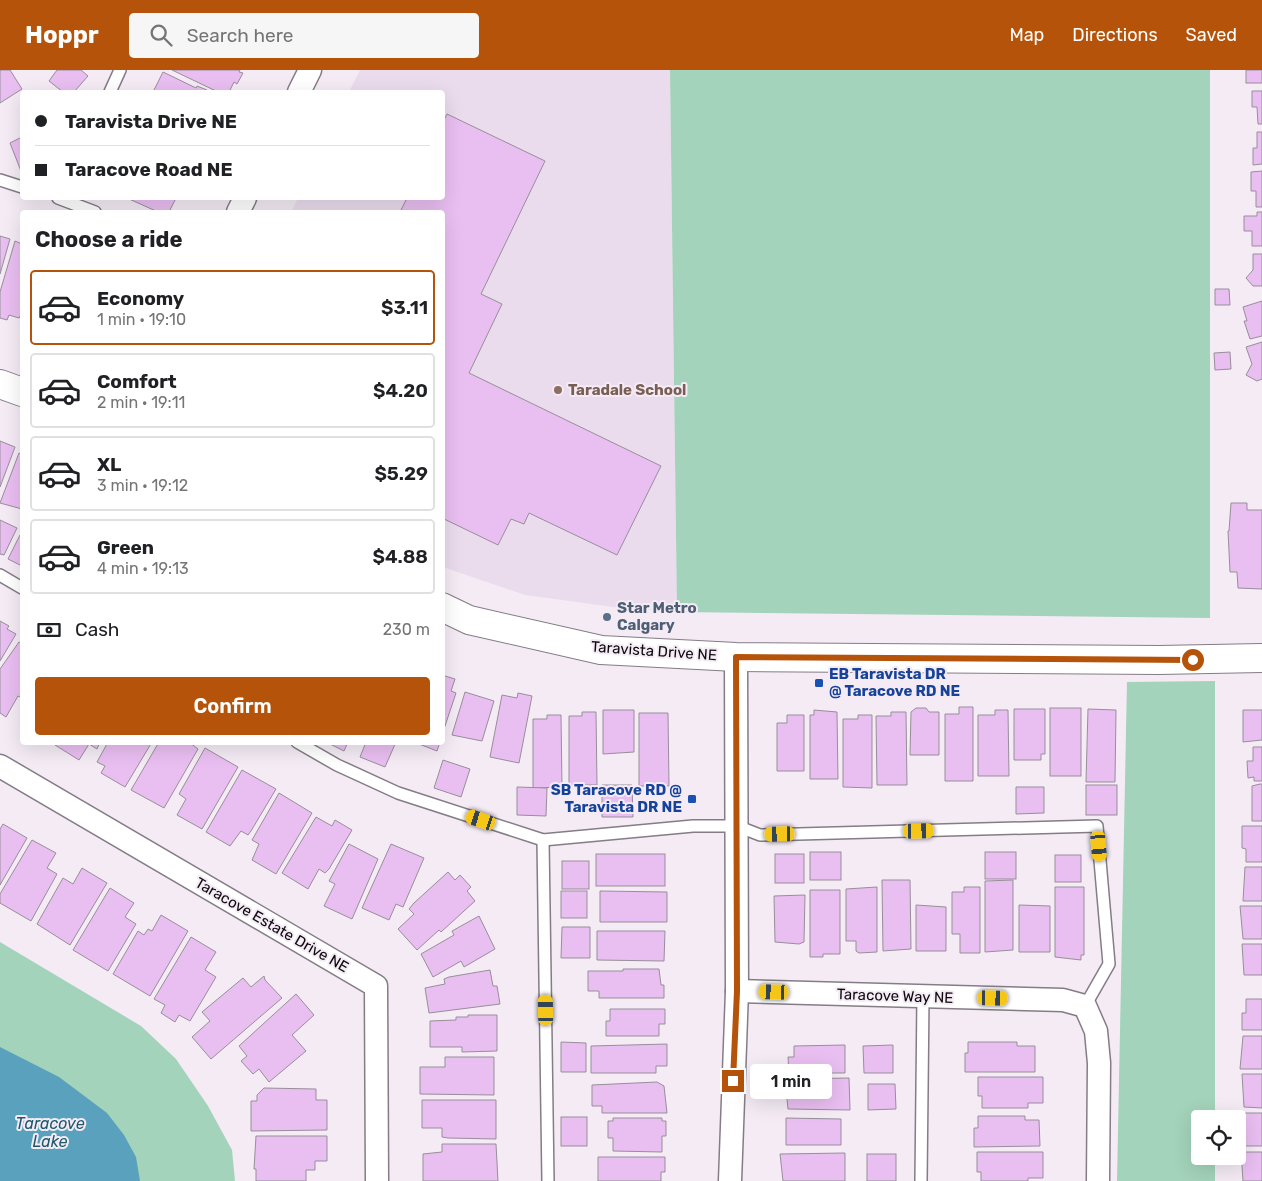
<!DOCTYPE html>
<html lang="en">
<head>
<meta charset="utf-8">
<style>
	:root { --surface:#fff; --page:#f6f6f6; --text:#202124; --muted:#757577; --line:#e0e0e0; --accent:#b45309 }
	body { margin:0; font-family:Rubik,sans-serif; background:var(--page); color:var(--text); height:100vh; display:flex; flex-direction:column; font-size:19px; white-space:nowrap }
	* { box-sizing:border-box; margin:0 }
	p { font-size:16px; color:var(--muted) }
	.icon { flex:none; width:28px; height:28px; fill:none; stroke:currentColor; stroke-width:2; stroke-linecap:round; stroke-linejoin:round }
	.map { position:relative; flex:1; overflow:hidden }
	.side { position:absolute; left:20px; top:140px; width:425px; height:535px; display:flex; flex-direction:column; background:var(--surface); border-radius:5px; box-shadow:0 5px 20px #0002 }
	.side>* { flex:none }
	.top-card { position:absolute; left:20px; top:20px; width:425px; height:110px; border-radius:5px; box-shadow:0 5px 20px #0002; display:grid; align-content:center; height:110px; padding:0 15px; background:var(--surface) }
	.buttons { position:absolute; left:1191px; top:1040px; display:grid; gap:10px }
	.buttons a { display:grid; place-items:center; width:55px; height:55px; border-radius:5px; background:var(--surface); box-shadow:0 5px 20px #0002; font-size:25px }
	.end { position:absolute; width:22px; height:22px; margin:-11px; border:6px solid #b45309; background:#fff; box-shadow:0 0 0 2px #fff }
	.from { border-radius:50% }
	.bubble { position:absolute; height:35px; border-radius:5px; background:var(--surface); box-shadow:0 5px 20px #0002; font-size:16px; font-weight:600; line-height:35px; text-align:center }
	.car { position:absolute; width:15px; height:30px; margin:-15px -8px; border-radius:6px; box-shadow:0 0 4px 1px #0007; background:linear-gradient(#f5c518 24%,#345 0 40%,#f5c518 0 76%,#345 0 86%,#f5c518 0) }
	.top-card b { display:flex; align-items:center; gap:18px; height:48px; font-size:19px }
	.top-card b+b { border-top:1px solid var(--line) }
	.top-card i { width:12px; height:12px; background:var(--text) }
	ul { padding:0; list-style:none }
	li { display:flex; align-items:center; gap:15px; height:75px; margin:0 10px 8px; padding:0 5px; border:2px solid var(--line); border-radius:5px }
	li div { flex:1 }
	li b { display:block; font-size:19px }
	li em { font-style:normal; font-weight:600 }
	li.selected { border-color:var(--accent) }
	li>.icon { width:45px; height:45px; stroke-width:1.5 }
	h2 { padding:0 15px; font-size:22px; line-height:60px }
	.pay { display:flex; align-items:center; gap:12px; height:55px; padding:0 15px; font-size:19px }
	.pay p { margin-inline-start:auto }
	.primary-button { display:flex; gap:10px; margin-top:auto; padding:10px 15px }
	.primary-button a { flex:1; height:58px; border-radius:5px; background:var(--accent); color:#fff; font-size:20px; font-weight:600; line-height:58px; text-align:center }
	header { display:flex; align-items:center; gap:30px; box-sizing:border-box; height:70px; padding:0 25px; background:var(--accent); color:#fff }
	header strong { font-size:24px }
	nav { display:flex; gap:28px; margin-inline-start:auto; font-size:18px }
	.search { width:350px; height:45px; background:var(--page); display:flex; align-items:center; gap:12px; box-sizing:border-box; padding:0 18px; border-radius:5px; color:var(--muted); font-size:19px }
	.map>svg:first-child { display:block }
</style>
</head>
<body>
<header>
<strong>Hoppr</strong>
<div class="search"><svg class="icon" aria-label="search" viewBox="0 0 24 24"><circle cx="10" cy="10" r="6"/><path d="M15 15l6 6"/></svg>Search here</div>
<nav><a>Map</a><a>Directions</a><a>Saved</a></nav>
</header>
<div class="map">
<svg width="1262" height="1111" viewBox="0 0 1262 1111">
	<rect width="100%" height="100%" fill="#f4ebf5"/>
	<polygon fill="#eadced" points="360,0 670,0 677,542 613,537 525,525 443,497 442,142 291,142 298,128 442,128 442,22 349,22"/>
	<g fill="#a3d3ba">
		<polygon points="670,0 1210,0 1210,548 677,542"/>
		<polygon points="1215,611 1215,1049 1200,1049 1200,1086 1215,1086 1215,1111 1117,1111 1127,612"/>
		<polygon points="0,872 141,956 176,989 208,1036 232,1080 235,1111 0,1111"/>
	</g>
	<polygon fill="#59a1bd" points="0,977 59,1007 107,1043 124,1065 136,1087 140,1111 0,1111"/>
	<g fill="#e9bef1" stroke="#978f99">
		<polygon points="0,0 10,0 22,19 0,33"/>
		<polygon points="57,0 81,0 88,6 74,22 63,22 49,11"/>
		<polygon points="172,0 240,0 239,2 243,3 237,14 234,12 229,22 218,22"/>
		<rect x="1246" y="0" width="16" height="13"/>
		<polygon points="163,2 196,18 197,16 207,20 206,22 153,22"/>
		<polygon points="1252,21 1262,21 1262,54 1258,54 1257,37 1252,37"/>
		<polygon points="447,44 545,91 481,224 502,234 469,303 661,396 617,485 529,443 524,454 511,449 498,475 442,448 442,142 400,142 407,128 442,128 442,54"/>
		<polygon points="1257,62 1262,62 1262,94 1253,95 1253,78 1257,78"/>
		<polygon points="22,67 22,100 21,101 10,73"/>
		<polygon points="1262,101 1262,137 1256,137 1256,121 1251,121 1251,102"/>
		<polygon points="127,128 176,128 169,142 158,142"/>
		<polygon points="1257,142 1262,142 1262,176 1252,176 1252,161 1244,161 1244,146 1257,146"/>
		<polygon points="0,166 10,169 0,204"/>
		<polygon points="15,171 22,174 22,243 19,248 9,245 7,250 0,248 0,222"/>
		<polygon points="1253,184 1262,184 1262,216 1253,216 1246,208 1253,200"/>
		<polygon points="1215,219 1229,219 1230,235 1215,235"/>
		<polygon points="1262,231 1262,266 1250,269 1244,251 1247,251 1243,237"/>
		<polygon points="1262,272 1262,309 1257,311 1246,305 1252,294 1246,277"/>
		<polygon points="1230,282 1231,299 1215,300 1214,283"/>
		<polygon points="0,371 15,377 0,417"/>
		<polygon points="22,382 22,439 0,433 19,383 21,384"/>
		<polygon points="1231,433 1247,433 1247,440 1262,440 1262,519 1238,518 1237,502 1230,502 1228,461 1229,461"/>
		<polygon points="0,450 17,458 4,485 0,484"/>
		<polygon points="20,465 22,466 22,496 8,489"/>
		<polygon points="0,551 9,556 7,559 16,564 0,591"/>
		<polygon points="19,572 22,574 22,628 18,626 6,647 0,643 0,599"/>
		<polygon points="442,605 455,609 451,621 456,623 442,665"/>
		<polygon points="465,622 494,631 482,671 452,665"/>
		<polygon points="518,623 532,626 519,693 490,687 502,625 517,628"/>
		<polygon points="959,637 973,637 973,711 945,711 945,644 959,644"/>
		<polygon points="916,638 926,638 929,642 939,642 939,685 910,685 911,642"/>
		<rect x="1050" y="638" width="31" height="68"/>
		<polygon points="1014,639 1045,639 1045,684 1041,684 1041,690 1014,690"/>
		<polygon points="1088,639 1116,640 1115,712 1086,712"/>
		<polygon points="603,640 634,640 634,682 603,684"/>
		<polygon points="814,640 837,642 838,709 810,709 810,645 814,645"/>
		<polygon points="995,640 1008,640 1009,706 978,706 978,645 995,645"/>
		<polygon points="1243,640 1262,640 1262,670 1243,672"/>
		<polygon points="582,642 596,642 597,715 569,715 569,646 582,646"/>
		<polygon points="891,642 906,642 907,715 877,715 876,646 891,646"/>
		<polygon points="639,643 668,643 669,716 639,716"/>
		<polygon points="547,645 561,645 562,717 533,718 533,649 547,649"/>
		<polygon points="787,645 804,645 804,701 777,701 777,653 787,653"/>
		<polygon points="858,645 872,645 872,718 843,717 843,649 858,649"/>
		<polygon points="57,672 100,672 97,679 89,674 79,690 55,675"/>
		<polygon points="108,672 152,672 125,717 101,703 105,696 97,692"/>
		<polygon points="159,672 189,672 198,679 164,738 131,720"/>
		<polygon points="326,672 348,672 344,681"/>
		<polygon points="366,672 396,672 385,697 360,687"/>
		<polygon points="414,672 440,672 437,681"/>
		<polygon points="1253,677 1262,677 1262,711 1254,711 1254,707 1248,708 1247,691 1253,691"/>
		<polygon points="205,678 238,697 202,759 177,745 186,729 179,724"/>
		<polygon points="443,690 470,699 461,727 434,718"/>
		<polygon points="242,700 276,719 251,761 248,765 241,761 230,776 206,762"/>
		<polygon points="1260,714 1262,714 1262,751 1252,751 1252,716"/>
		<polygon points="602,715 632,715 633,747 602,747"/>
		<rect x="1086" y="715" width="31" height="30"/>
		<polygon points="517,717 547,718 546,746 517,745"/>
		<polygon points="1016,717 1044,717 1044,743 1016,744"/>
		<polygon points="279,723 312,743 276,804 252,790 259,774 252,770"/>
		<polygon points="316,747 332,756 335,750 352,760 329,799 325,803 319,799 308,819 282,803"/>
		<polygon points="3,754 27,768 0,815 0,759"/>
		<polygon points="1242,756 1262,756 1262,792 1246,792 1246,779 1242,778"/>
		<polygon points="32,770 56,783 47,798 57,804 31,851 0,833 0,824"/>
		<polygon points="349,774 378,789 352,849 324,836 335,814 329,811"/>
		<polygon points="391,774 424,788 403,837 396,834 389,850 362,838"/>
		<rect x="810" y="782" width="31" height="28"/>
		<rect x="985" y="782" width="31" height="27"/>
		<rect x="596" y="784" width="69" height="32"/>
		<rect x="775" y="784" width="29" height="29"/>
		<rect x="1055" y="785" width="26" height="27"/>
		<rect x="562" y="791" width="27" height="28"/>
		<polygon points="1245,797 1262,797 1262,831 1243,831"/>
		<polygon points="82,798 107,813 70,875 37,854 63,808 73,814"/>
		<polygon points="448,802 455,810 460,805 471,817 467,821 475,831 441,862 439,860 417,880 398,859 414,844 409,839 414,833"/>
		<polygon points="882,810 910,810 911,879 883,881"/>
		<polygon points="1013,810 1013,880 985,882 985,811"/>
		<polygon points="877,817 877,882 859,883 856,881 856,871 846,871 846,819"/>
		<polygon points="964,817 980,817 980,883 960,883 960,864 952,864 952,822 964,822"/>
		<polygon points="1055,817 1084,817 1084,885 1081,885 1081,890 1055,887"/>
		<polygon points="110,818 134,833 125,847 136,854 108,901 73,880"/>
		<polygon points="810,820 840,820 840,884 823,884 823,887 810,887"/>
		<rect x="561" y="821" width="26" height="27"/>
		<polygon points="600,821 667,822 667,852 600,852"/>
		<polygon points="805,825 804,872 799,874 775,872 774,826"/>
		<polygon points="916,835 946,837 946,881 916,881"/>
		<polygon points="1019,835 1050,836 1050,882 1019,882"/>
		<polygon points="1240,836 1262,836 1262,869 1243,869"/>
		<polygon points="161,845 188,861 150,926 113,904 138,861 144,865 148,859 152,861"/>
		<polygon points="479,846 495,879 464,897 461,891 433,907 421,884 454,865 452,861"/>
		<polygon points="562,857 590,857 590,888 561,888"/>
		<polygon points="597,861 665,861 664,891 597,890"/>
		<polygon points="191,867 216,882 205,900 216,907 190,951 179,945 175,952 161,943 165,935 154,929"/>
		<polygon points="1242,874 1262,874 1262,905 1244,905"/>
		<polygon points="623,899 659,899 661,915 664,915 664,928 599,928 599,921 588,921 588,901 623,901"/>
		<polygon points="490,900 493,916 497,916 500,934 429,943 425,918 445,914 444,909 449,907"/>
		<polygon points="264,906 265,910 282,928 211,989 192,967 210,951 202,942 243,908 251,917"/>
		<polygon points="296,924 314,945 292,965 306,981 269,1012 259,999 253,1004 241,991 247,986 239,976"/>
		<polygon points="1246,929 1262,929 1262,960 1242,960 1242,943 1246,943"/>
		<polygon points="610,939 665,939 665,954 659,954 659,966 606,966 606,951 610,951"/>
		<polygon points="468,945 497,945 497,981 462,982 462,977 430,977 430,951 456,950 456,947 468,947"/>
		<polygon points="1243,966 1262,966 1262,999 1240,999"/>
		<polygon points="561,972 586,973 586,1002 561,1002"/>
		<polygon points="968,972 1017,972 1017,976 1035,976 1035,1002 965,1002 965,983 968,983"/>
		<polygon points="667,974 667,996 656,996 656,1003 591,1003 591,976"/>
		<polygon points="845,975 845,1003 789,1003 788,987 794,987 794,976"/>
		<polygon points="893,975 893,1003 864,1003 863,976"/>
		<polygon points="445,987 494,987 494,1025 420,1024 420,997 445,997"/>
		<polygon points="1242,1004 1262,1004 1262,1038 1244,1037"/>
		<polygon points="978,1007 1043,1007 1043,1033 1028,1033 1028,1038 982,1038 982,1026 978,1026"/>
		<polygon points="849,1008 850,1040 788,1039 785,1009"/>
		<polygon points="657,1012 664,1016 667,1043 602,1043 602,1036 592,1036 592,1015"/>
		<polygon points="868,1014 895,1014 896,1039 868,1040"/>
		<polygon points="264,1018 316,1019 316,1030 327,1030 327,1060 251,1061 251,1031 257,1031 257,1025"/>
		<polygon points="422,1030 496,1030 496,1069 448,1068 442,1067 442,1058 422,1058"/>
		<polygon points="1245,1043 1262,1043 1262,1076 1242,1076"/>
		<polygon points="978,1046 1025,1046 1025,1050 1039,1050 1040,1076 974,1077 974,1058 978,1058"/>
		<rect x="561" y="1047" width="26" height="29"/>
		<polygon points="613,1048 662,1048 662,1051 666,1051 666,1066 662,1066 662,1082 613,1081 613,1068 608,1068 608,1051 613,1051"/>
		<polygon points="786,1048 841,1049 841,1075 786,1075"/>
		<polygon points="256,1066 327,1066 327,1091 315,1091 315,1100 306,1100 306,1111 256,1111 256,1099 254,1099"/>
		<polygon points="442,1074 496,1074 498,1111 423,1111 423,1084 442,1082"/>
		<polygon points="977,1082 1043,1082 1043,1108 1028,1108 1028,1111 981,1111 981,1102 977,1102"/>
		<polygon points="1241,1082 1262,1082 1262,1111 1243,1111"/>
		<polygon points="845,1083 845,1111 783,1111 780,1084"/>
		<rect x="867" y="1084" width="29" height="27"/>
		<polygon points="598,1087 665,1087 665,1102 661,1102 661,1111 598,1111"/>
	</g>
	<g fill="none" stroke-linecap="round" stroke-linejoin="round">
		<defs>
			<g id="lane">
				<polyline points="110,22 120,0"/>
				<polyline points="0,110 22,117"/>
				<polyline points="58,128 95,142"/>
				<polyline points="0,505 22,518"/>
				<polyline points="297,672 337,695 398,723 543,770 693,756 737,756 760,765 1097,756 1109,894 1085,936"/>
				<polyline points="543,770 548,1111"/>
				<polyline points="921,1111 923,927"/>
			</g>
			<g id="street">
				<polyline points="299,22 310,0"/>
				<polyline points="238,142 245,128"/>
				<polyline points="0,696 376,916 377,1111"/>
				<polyline points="737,921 1063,930 1085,936 1096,961 1099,993 1098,1111"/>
				<polyline points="730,1111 737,921 736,587"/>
			</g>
			<g id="secondary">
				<polyline points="0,314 22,322"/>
				<polyline points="442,537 469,550 601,580 736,587 1159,590 1262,588"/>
			</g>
		</defs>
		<use href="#lane" stroke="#847c86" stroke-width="14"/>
		<use href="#street" stroke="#847c86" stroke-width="25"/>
		<use href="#secondary" stroke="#847c86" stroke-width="30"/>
		<use href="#lane" stroke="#fff" stroke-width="11"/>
		<use href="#street" stroke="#fff" stroke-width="22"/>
		<use href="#secondary" stroke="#fff" stroke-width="28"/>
	</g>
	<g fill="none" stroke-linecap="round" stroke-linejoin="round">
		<polyline stroke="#b45309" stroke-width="6" points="733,1011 737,921 736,587 1193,590"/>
	</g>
	<circle fill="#8d6e63" stroke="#f4ebf5" stroke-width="2" cx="558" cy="320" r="5"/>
	<circle fill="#5c6f8a" stroke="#f4ebf5" stroke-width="2" cx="607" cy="547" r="5"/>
	<g fill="#1a4fb4" stroke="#f4ebf5" stroke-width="2">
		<rect x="814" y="608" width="10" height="10" rx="2.5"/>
		<rect x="687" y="724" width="10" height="10" rx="2.5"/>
	</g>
	<g text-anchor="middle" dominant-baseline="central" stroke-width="4" stroke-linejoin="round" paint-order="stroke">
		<g font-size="15" font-weight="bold" fill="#785e54" stroke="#f4ebf5" text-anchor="start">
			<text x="568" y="320">Taradale School</text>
		</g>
		<g font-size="15" font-weight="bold" fill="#4e5e75" stroke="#f4ebf5" text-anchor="start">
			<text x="617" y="538">Star Metro<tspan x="617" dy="17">Calgary</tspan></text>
		</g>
		<g font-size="15" fill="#0d0a0e" stroke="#f4ebf5">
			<text transform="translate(654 581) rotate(4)">Taravista Drive NE</text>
			<text transform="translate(272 855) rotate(30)">Taracove Estate Drive NE</text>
			<text transform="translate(895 926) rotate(2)">Taracove Way NE</text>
		</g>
		<g font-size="15" font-weight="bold" fill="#164399" stroke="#f4ebf5" text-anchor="start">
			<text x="829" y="604">EB Taravista DR<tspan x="829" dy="17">@ Taracove RD NE</tspan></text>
			<text x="682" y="720" text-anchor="end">SB Taracove RD @<tspan x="682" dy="17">Taravista DR NE</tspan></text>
		</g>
		<g font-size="16" font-style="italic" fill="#1e596d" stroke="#f4ebf5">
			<text x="50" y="1053">Taracove<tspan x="50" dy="18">Lake</tspan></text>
		</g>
	</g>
</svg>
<div class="buttons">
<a><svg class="icon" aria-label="locate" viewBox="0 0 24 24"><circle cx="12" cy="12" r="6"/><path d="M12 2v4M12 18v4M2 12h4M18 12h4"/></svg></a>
</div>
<i class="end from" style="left:1193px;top:590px"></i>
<i class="end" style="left:733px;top:1011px"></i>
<div class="bubble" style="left:750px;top:994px;width:82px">1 min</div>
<i class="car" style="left:481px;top:750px;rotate:288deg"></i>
<i class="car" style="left:919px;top:761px;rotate:89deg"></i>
<i class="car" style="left:780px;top:764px;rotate:269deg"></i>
<i class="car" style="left:1099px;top:776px;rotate:175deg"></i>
<i class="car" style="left:774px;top:922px;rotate:272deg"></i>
<i class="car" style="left:993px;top:928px;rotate:91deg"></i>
<i class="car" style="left:546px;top:940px;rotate:359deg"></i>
<div class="top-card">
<b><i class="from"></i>Taravista Drive NE</b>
<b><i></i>Taracove Road NE</b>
</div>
<section class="side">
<h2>Choose a ride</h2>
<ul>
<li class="selected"><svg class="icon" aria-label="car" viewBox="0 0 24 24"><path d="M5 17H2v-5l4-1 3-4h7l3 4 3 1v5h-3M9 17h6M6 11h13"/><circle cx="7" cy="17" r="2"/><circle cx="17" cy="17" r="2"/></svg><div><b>Economy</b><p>1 min · 19:10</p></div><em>$3.11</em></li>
<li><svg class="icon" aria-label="car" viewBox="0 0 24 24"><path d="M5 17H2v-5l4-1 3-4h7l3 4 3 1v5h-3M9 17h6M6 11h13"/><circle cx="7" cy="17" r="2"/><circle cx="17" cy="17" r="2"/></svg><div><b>Comfort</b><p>2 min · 19:11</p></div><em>$4.20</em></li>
<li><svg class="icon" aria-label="car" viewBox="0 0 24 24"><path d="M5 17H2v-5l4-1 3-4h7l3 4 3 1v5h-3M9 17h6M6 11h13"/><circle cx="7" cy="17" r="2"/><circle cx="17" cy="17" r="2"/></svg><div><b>XL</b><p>3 min · 19:12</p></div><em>$5.29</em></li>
<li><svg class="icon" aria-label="car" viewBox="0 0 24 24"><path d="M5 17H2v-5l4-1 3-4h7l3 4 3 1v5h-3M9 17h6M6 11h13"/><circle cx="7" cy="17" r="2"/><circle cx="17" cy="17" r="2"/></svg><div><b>Green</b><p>4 min · 19:13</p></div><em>$4.88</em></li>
</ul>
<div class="pay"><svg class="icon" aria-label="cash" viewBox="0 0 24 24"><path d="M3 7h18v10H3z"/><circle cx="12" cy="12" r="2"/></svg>Cash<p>230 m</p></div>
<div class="primary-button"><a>Confirm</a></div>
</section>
</div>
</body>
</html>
